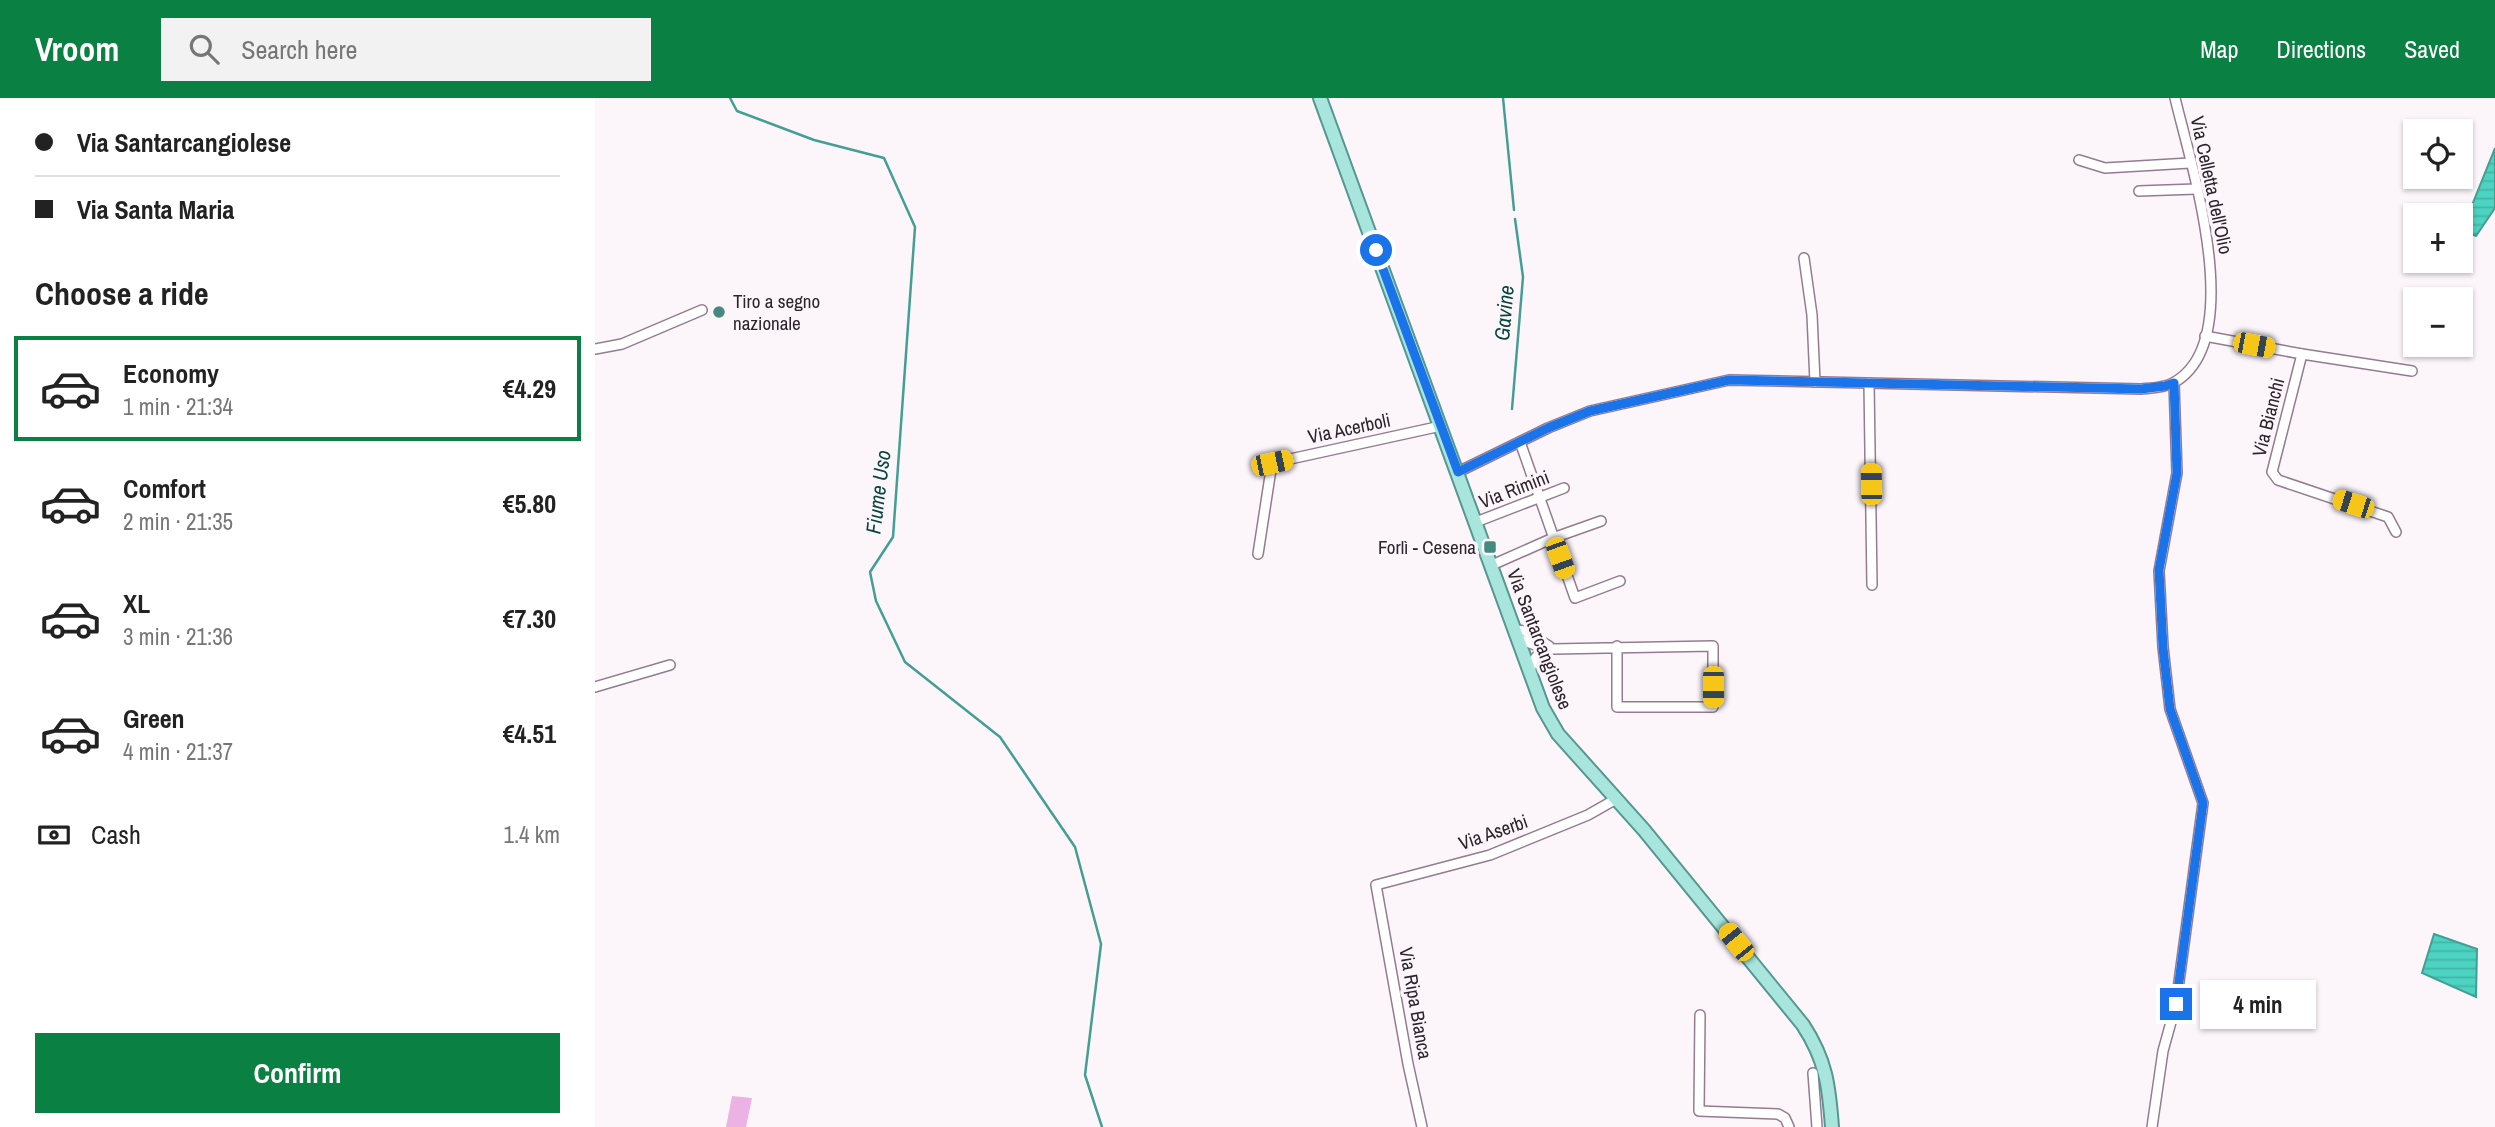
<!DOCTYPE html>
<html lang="en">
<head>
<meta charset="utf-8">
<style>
	:root { --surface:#fff; --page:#f2f2f2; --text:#222; --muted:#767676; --line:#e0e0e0; --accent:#0b8043 }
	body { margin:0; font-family:"Archivo Narrow",sans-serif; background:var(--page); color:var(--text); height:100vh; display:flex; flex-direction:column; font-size:26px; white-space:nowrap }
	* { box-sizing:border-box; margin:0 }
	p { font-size:23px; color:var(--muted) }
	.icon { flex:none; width:38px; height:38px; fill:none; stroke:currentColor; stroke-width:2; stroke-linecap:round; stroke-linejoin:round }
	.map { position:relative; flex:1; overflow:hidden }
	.panel { display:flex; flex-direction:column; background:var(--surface); width:595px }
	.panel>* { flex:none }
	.top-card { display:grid; align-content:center; height:154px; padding:0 35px; background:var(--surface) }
	.fabs { position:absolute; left:1808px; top:21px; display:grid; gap:14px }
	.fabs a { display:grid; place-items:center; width:70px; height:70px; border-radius:0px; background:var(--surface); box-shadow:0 2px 5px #0004; font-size:35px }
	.end { position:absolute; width:32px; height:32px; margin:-16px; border:9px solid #1a73e8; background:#fff; box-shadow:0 0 0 4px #fff }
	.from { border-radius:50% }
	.bubble { position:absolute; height:49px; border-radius:0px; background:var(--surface); box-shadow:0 2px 5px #0004; font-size:23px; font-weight:800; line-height:49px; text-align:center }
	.car { position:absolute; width:21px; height:42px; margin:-21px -10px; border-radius:9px; box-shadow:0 0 5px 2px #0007; background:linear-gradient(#f5c518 24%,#345 0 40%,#f5c518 0 76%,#345 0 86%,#f5c518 0) }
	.top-card b { display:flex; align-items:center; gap:24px; height:66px; font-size:26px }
	.top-card b+b { border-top:2px solid var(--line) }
	.top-card i { width:18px; height:18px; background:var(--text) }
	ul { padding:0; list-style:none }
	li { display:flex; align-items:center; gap:21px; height:105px; margin:0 14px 10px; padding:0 21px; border:4px solid transparent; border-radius:0px }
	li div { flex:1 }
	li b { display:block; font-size:26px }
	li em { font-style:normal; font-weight:800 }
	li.on { border-color:var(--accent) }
	li>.icon { width:63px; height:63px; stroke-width:1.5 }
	h2 { padding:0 35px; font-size:32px; line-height:84px }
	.pay { display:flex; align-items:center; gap:18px; height:77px; padding:0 35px; font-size:26px }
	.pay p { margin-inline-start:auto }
	.primary-button { display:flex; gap:14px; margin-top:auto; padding:14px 35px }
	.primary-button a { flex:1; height:80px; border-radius:0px; background:var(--accent); color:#fff; font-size:28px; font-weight:800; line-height:80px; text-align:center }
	header { display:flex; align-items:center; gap:42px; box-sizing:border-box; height:98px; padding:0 35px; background:var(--accent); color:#fff }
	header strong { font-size:33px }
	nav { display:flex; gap:38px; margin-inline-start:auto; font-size:24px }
	.search { width:490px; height:63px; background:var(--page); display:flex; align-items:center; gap:18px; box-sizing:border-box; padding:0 24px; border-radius:0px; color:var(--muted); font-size:26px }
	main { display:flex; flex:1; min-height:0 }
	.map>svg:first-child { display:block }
</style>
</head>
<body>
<header>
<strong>Vroom</strong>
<div class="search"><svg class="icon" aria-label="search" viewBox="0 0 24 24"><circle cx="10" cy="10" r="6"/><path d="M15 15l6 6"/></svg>Search here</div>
<nav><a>Map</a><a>Directions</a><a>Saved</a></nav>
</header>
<main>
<section class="panel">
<div class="top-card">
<b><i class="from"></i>Via Santarcangiolese</b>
<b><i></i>Via Santa Maria</b>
</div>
<h2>Choose a ride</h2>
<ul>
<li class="on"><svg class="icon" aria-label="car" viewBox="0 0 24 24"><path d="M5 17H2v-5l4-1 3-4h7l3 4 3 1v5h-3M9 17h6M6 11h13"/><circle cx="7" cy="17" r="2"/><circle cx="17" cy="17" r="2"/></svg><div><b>Economy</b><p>1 min · 21:34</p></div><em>€4.29</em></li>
<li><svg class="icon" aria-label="car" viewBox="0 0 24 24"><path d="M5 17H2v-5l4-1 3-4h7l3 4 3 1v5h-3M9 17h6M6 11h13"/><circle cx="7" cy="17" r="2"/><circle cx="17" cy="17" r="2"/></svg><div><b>Comfort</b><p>2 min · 21:35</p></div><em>€5.80</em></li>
<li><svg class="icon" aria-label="car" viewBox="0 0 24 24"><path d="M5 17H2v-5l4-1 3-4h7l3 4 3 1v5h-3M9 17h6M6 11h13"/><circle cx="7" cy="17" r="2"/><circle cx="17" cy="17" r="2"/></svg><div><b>XL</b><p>3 min · 21:36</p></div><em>€7.30</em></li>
<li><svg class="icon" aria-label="car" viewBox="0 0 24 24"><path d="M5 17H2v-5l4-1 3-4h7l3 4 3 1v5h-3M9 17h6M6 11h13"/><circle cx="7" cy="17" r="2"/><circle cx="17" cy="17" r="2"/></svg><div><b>Green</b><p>4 min · 21:37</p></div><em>€4.51</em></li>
</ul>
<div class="pay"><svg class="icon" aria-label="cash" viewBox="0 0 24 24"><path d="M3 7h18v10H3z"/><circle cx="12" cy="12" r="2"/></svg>Cash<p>1.4 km</p></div>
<div class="primary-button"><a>Confirm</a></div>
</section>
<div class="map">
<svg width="1900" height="1029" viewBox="0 0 1900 1029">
	<defs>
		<pattern id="water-rules" width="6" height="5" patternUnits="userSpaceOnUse" patternTransform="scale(1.75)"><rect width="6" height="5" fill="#4cd3c1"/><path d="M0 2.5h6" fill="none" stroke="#43b5a6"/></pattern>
	</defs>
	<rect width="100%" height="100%" fill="#fcf6fb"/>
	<polygon fill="#edb2e4" points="137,998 157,1000 151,1029 131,1029"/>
	<g fill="url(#water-rules)" stroke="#439e94" stroke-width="2">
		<polygon points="1900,50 1900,110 1881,138 1867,132"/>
		<polygon points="1839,836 1882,851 1881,899 1827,875"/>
	</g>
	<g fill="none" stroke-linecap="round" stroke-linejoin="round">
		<g stroke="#439e94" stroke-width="2.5">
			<polyline points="135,0 142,13 219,42 289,60 320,129 298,439 275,474 281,503 310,564 405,639 480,749 506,846 490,977 507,1029"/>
			<polyline points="908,0 919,112"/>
			<polyline points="917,311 928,179 920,121"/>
		</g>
		<defs>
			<g id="minor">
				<polyline points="1484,62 1510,70 1595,65"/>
				<polyline points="1544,93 1601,91"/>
				<polyline points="1209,160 1217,217 1220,284"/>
				<polyline points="1610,238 1707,256 1817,273"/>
				<polyline points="0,251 27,246 107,212"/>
				<polyline points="1707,256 1677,374 1683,382 1793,419 1801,434"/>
				<polyline points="1274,285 1277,487"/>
				<polyline points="925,344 980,500 1025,483"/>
				<path d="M863,374L953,330L995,313L1134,282L1546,291C1557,290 1568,290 1578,285C1654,244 1595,64 1580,0"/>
				<polyline points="881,424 969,390"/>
				<polyline points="663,456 677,365 846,328"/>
				<polyline points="897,467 958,440 1006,423"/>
				<polyline points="921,532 930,533 954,548"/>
				<polyline points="924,541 948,550 958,551 1118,548 1118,609 1022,609 1022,548"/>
				<path d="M935,574C937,563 941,555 953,552"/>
				<polyline points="0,589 75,567"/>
				<polyline points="1105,917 1104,1013 1183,1016 1190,1020 1194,1029"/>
				<polyline points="1218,975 1222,1029"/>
				<polyline points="827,1029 813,966 781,787 895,757 993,717 1021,701"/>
				<polyline points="1557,1029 1568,953 1581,906 1608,705 1575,611 1568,549 1564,473 1582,375 1579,285"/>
			</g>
			<path id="major" d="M725,0L948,610L963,636L1049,732L1208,927C1231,962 1234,988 1237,1029"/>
		</defs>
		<use href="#minor" stroke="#947b90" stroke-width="12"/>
		<use href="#major" stroke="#579791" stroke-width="16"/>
		<use href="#minor" stroke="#fff" stroke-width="9"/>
		<use href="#major" stroke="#a8e6dd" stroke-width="12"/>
	</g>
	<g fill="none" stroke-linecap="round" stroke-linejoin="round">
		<polyline stroke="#1a73e8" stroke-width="9" points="781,152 863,374 953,330 995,313 1134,282 1546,291 1570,288 1579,285 1582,375 1564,472 1568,550 1575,611 1608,705 1581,906"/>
	</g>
	<g fill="#458a7f" stroke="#fcf6fb" stroke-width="2.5">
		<circle cx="124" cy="214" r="7"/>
		<rect x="888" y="442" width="14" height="14" rx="3.5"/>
	</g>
	<g text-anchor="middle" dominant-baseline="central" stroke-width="7" stroke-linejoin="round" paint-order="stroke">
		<g font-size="19" fill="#2d232c" stroke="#fcf6fb">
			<text transform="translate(1617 87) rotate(78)">Via Celletta dell'Olio</text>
			<text transform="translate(1673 319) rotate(-76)">Via Bianchi</text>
			<text transform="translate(754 330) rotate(-12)">Via Acerboli</text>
			<text transform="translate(919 391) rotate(-21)">Via Rimini</text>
			<text transform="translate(945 541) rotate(69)">Via Santarcangiolese</text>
			<text transform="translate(898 734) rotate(-19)">Via Aserbi</text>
			<text transform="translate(821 905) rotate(80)">Via Ripa Bianca</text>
		</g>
		<g font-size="19" fill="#2d232c" stroke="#fcf6fb" text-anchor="start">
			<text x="138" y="203">Tiro a segno<tspan x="138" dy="22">nazionale</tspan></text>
			<text x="881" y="449" text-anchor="end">Forlì - Cesena</text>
		</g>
		<g font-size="21" font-style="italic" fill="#07463e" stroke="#fcf6fb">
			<text transform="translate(909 215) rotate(-85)">Gavine</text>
			<text transform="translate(283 394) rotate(-83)">Fiume Uso</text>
		</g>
	</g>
</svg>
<div class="fabs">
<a><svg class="icon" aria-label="locate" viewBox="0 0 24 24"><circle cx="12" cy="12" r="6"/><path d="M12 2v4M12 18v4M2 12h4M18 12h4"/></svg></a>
<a>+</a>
<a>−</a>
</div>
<i class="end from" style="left:781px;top:152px"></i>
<i class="end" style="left:1581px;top:906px"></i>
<div class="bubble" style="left:1605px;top:882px;width:116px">4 min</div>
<i class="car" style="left:1659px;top:247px;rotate:101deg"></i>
<i class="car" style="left:677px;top:365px;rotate:78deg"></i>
<i class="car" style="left:1276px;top:386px;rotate:359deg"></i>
<i class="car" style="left:1758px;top:406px;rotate:288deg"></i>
<i class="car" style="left:965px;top:460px;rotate:160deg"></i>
<i class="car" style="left:1118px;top:589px;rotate:180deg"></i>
<i class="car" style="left:1141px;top:844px;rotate:321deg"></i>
</div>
</main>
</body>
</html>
